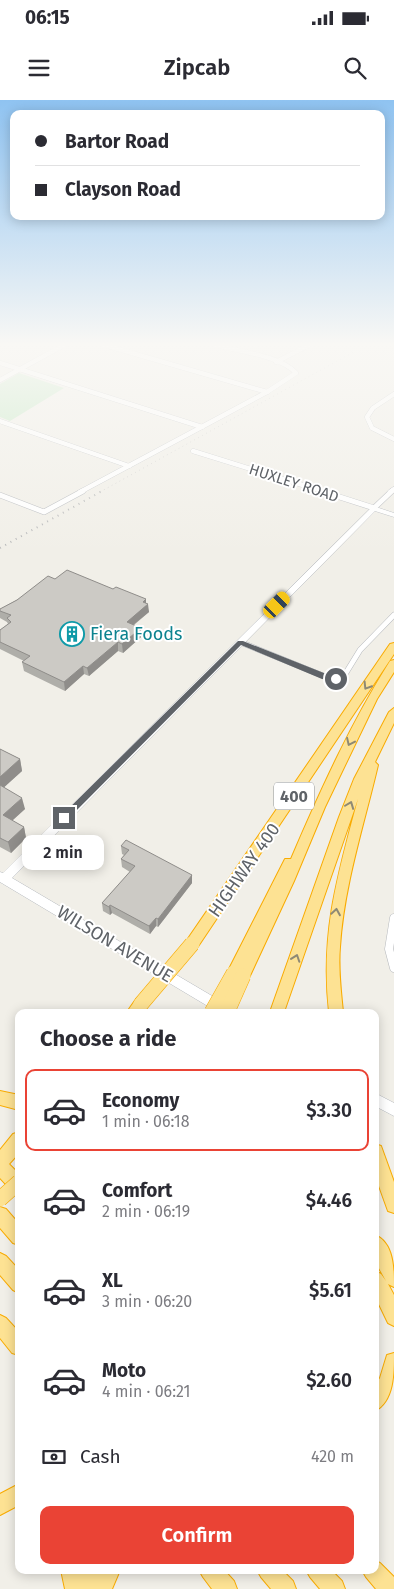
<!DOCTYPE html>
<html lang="en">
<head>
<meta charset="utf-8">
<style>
	:root { --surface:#fff; --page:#f7f7f7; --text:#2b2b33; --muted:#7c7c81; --line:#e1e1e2; --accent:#ea4335 }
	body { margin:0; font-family:"Fira Sans",sans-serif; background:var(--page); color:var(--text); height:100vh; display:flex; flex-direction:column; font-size:19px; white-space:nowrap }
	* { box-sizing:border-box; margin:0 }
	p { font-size:16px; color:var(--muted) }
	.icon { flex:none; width:28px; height:28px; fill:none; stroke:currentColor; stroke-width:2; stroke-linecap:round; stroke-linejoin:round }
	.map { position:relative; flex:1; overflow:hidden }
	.side { position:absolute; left:15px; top:909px; width:364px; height:565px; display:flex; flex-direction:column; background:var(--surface); border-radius:10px; box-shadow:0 2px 12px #0003 }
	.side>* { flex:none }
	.banner { position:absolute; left:10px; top:10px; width:375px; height:110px; border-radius:10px; box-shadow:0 2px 12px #0003; display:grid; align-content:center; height:110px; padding:0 25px; background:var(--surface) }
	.end { position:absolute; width:22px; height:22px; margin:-11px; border:6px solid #5f6368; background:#fff; box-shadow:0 0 0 2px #fff }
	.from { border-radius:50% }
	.bubble { position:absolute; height:35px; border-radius:10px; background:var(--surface); box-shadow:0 2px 12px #0003; font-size:16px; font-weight:600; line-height:35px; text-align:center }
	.car { position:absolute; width:15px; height:30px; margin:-15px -8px; border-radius:6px; box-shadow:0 0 4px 1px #0007; background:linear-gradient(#f5c518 24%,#345 0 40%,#f5c518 0 76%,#345 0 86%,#f5c518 0) }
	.banner b { display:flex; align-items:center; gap:18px; height:48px; font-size:19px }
	.banner b+b { border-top:1px solid var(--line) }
	.banner i { width:12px; height:12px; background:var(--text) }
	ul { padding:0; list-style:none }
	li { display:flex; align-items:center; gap:15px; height:82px; margin:0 10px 8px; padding:0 15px; border:2px solid transparent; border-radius:10px }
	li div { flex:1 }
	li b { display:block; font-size:19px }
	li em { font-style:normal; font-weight:600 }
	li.on { border-color:var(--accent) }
	li>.icon { width:45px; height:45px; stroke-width:1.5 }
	h2 { padding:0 25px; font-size:22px; line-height:60px }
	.pay { display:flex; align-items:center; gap:12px; height:55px; padding:0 25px; font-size:19px }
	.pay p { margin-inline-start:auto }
	.cta { display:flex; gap:10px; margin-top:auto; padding:10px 25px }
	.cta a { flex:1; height:58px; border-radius:10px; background:var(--accent); color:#fff; font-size:20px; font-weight:600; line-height:58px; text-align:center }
	.status { display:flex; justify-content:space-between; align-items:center; height:35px; padding:0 25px; background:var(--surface); direction:ltr }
	.status svg { height:14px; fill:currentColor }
	header { display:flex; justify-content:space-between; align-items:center; height:65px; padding:0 25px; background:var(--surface); font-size:22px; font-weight:600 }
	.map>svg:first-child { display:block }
</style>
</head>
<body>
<div class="status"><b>06:15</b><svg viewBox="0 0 49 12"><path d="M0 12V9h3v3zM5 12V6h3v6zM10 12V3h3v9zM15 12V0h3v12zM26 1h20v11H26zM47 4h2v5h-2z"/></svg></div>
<header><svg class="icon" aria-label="menu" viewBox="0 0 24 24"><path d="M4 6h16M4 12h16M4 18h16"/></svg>Zipcab<svg class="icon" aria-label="search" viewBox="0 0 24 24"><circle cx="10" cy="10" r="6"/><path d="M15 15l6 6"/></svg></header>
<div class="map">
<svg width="394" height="1489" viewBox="0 0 394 1489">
	<rect width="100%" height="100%" fill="#f1efe8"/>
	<polygon fill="#c5e8c5" points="19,273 64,288 10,321 0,317 0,284"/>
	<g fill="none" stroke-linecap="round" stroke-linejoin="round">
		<defs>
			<g id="street-far3">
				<polyline points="101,244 267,292"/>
				<polyline points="276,262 311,244"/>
				<polyline points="0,263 202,327"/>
				<polyline points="0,280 66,244"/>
				<polyline points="394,294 373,308 367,317 372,328 394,339"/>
				<polyline points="0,321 129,366"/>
				<polyline points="193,351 325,392"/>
				<path d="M80,392L267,292L296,273C280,255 235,251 212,244"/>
				<polyline points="390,392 394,389"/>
			</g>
			<g id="street-far2">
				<polyline points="321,391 374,408 392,391"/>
				<polyline points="0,395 44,412 83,391"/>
				<polyline points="240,542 331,579 344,576 360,550 394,515"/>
			</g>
			<polyline id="street-far1" points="328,578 336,578"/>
			<polyline id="street" points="394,818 389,849 394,868"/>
			<g id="secondary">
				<polygon points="372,407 376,407 394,413 394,417 375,411 12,778 224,903 226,907 224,911 220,912 216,911 0,782 0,772 3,773"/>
				<polygon points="375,993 394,1003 394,1016 375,1006"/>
			</g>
			<g id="highway">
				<polygon points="394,543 394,554 197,848 192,850 187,848 185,844 187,840 390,544"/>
				<path d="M394,560V572L377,599L325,707L294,781L248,880L243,882L237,878L229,877L227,873L229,869L285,759H291C320,691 351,623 390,561Z"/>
				<path d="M394,608V623L375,662L378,665C364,725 344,785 340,847C338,869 341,891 343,912H329C320,833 338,774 358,699L284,912H270L339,717L354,679L389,612Z"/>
				<polygon points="141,898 146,899 148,904 143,912 127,912 136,899"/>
				<polygon points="0,991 19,995 19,1010 0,1005"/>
				<polygon points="19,1032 19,1053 9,1064 19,1074 19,1094 13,1092 0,1078 0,1050 13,1034"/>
				<polygon points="375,1044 381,1046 394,1082 394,1113 388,1111 375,1075"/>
				<polygon points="0,1107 6,1109 19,1124 19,1145 13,1143 0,1128"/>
				<path d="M375,1135C394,1143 394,1169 394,1187L388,1184L394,1195V1226L388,1223L375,1196V1171L381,1174L386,1181L375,1161Z"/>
				<polygon points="0,1153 6,1156 19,1170 19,1193 13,1190 0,1175"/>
				<polygon points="0,1215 6,1218 19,1232 19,1255 12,1253 0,1238"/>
				<path d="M394,1253C394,1274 394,1301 375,1311V1285L380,1278L387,1255Z"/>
				<polygon points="19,1384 19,1405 0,1415 0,1394"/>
				<polygon points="375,1460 380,1463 394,1477 394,1489 376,1489 366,1477 362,1470 375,1470"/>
				<polygon points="61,1470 83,1470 83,1474 84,1470 120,1470 112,1489 65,1489"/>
				<polygon points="199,1470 224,1470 234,1481 237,1489 212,1489 203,1477"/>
				<polygon points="257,1470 282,1470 293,1481 296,1489 271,1489 261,1477"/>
				<polygon points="306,1470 331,1470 342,1481 345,1489 320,1489 310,1477"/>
			</g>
		</defs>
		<use href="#street-far3" stroke="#b5b8bc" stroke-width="5"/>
		<use href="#street-far2" stroke="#b5b8bc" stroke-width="6"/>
		<use href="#street-far1" stroke="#b5b8bc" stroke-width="8"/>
		<use href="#street" stroke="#b5b8bc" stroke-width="9"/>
		<use href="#secondary" stroke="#b6babf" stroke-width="1"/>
		<use href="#highway" stroke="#f9ab00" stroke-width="2"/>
		<use href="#street-far3" stroke="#fff" stroke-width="4.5"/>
		<use href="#street-far2" stroke="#fff" stroke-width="5"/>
		<use href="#street-far1" stroke="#fff" stroke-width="6"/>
		<use href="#street" stroke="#fff" stroke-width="8"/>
		<use href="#secondary" fill="#fff" fill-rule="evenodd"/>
		<use href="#highway" fill="#fde293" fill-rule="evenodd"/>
		<polyline stroke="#b6b7b8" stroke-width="1" stroke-dasharray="0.5 4" stroke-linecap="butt" points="100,392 368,244"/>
		<polyline stroke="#b6b7b8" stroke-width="2" stroke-dasharray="1 5" stroke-linecap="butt" points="0,448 102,391"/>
		<defs>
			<g id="highway-bridge">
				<polyline points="141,904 192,844"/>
				<polyline points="212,912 234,873"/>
				<polyline points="227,912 243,876"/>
				<polyline points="0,1099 19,1082"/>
			</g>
		</defs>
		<use href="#highway-bridge" stroke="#f9ab00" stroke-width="16" stroke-linecap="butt"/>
		<use href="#highway-bridge" stroke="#fde293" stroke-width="15"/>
	</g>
	<g fill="#afaea9">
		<polygon points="55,479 146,503 149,512 134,525 141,537 123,553 118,551 89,576 84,574 65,591 24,571 22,562 24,561 0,549 0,530 8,524 7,522 0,518 0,509"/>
		<polygon points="0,649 20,659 22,671 4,687 25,709 12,721 24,727 26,738 11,753 0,747"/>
		<polygon points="121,746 192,775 192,783 158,827 156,826 150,834 112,813 110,815 103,811 102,803 130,772 122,767 121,759 124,755 122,754"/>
	</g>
	<g fill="#8f8d8a">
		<polygon points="146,499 146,506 148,504 149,512 127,530 127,522 143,502"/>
		<polygon points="141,528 141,537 123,553 122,544"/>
		<polygon points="118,542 118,551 89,576 87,568"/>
		<polygon points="83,566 84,574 65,591 64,582"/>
		<polygon points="20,659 22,671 0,691 0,677"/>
		<polygon points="22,698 25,709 6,726 3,715"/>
		<polygon points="24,727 26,738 11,753 8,742"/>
		<polygon points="192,775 192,783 158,827 158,819"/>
		<polygon points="110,805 112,813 110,815 109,807"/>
		<polygon points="156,818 156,826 150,834 149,826"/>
	</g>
	<g fill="#cccac5" stroke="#8f8d8a">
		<polygon points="67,470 113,489 116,487 146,499 143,502 148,504 127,522 141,528 122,544 118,542 87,568 83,566 64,582 22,562 30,556 0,542 0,530 11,522 7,518 11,515 0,511 0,509 17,500 48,476 55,479"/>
		<polygon points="0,649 20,659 0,677"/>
		<polygon points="0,685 22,698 3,715 24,727 8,742 0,738"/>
		<polygon points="126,740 192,775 158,819 156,818 149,826 110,805 109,807 102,803 135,766 121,759 129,750 121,746"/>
	</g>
	<defs><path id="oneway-chevron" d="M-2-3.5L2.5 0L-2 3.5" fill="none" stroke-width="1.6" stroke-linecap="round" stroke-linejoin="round" transform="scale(1.25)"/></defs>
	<g stroke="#8e8975">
		<use href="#oneway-chevron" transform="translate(367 586) rotate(122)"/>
		<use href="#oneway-chevron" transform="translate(350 642) rotate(115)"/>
		<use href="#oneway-chevron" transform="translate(350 705) rotate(-69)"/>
		<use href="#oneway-chevron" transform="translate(336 812) rotate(-81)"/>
		<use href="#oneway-chevron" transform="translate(296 858) rotate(-71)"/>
	</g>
	<linearGradient id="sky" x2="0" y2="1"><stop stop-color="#8fc3f1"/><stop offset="0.54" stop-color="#f9f8f5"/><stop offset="1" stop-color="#f9f8f5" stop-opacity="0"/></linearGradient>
	<rect width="394" height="453" fill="url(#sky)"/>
	<polygon fill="#5f6368" points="238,541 243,541 339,579 336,581 322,579 241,545 67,720 61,720 61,716"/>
	<defs>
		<symbol id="building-ring" viewBox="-11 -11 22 22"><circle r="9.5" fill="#fff" stroke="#0f9aa8" stroke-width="1.5"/><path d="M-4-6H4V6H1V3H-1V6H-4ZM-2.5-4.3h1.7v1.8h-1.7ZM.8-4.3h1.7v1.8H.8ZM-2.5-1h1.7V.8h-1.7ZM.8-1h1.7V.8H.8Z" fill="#0f9aa8"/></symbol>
	</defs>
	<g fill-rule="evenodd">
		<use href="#building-ring" x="58" y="520" width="28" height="28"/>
	</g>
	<g text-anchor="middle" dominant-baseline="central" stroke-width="4" stroke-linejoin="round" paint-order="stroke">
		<g font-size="15" fill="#5f6368" stroke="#fff">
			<text transform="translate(294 383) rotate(18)">HUXLEY ROAD</text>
		</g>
		<rect fill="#fff" stroke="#8f9295" stroke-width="1" x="274" y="682.5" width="40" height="27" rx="4"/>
		<g font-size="16" font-weight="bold" fill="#5f6368">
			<text x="294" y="696">400</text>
		</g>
		<g font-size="18" fill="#0d838f" stroke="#fff" text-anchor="start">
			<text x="90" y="534">Fiera Foods</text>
		</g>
		<g font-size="18" fill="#5f6368" stroke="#fff">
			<text transform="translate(244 770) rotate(-55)">HIGHWAY 400</text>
			<text transform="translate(115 844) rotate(31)">WILSON AVENUE</text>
		</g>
	</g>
</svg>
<i class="end from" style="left:336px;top:579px"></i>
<i class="end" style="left:64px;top:718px"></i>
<div class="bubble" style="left:22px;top:735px;width:82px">2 min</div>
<i class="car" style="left:277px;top:505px;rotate:45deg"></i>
<div class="banner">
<b><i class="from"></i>Bartor Road</b>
<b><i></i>Clayson Road</b>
</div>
<section class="side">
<h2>Choose a ride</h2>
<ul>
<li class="on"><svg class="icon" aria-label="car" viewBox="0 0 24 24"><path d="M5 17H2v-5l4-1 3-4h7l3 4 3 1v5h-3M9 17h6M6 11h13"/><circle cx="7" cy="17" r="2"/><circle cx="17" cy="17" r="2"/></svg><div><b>Economy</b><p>1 min · 06:18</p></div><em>$3.30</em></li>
<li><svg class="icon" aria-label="car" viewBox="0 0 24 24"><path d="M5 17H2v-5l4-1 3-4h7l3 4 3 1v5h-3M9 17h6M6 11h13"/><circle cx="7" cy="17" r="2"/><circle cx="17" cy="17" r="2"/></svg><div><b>Comfort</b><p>2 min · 06:19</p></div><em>$4.46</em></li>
<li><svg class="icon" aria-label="car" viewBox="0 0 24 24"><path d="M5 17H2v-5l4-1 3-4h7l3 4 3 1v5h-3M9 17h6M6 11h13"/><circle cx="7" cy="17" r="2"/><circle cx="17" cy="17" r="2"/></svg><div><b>XL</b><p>3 min · 06:20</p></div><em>$5.61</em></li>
<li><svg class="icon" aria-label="car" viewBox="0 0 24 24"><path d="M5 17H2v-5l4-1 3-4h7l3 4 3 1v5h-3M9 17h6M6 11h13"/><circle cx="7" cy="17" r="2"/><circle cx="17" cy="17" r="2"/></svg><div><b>Moto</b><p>4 min · 06:21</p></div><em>$2.60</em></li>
</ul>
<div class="pay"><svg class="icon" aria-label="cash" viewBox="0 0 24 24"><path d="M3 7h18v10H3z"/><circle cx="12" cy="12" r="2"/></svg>Cash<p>420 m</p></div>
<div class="cta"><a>Confirm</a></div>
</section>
</div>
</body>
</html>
